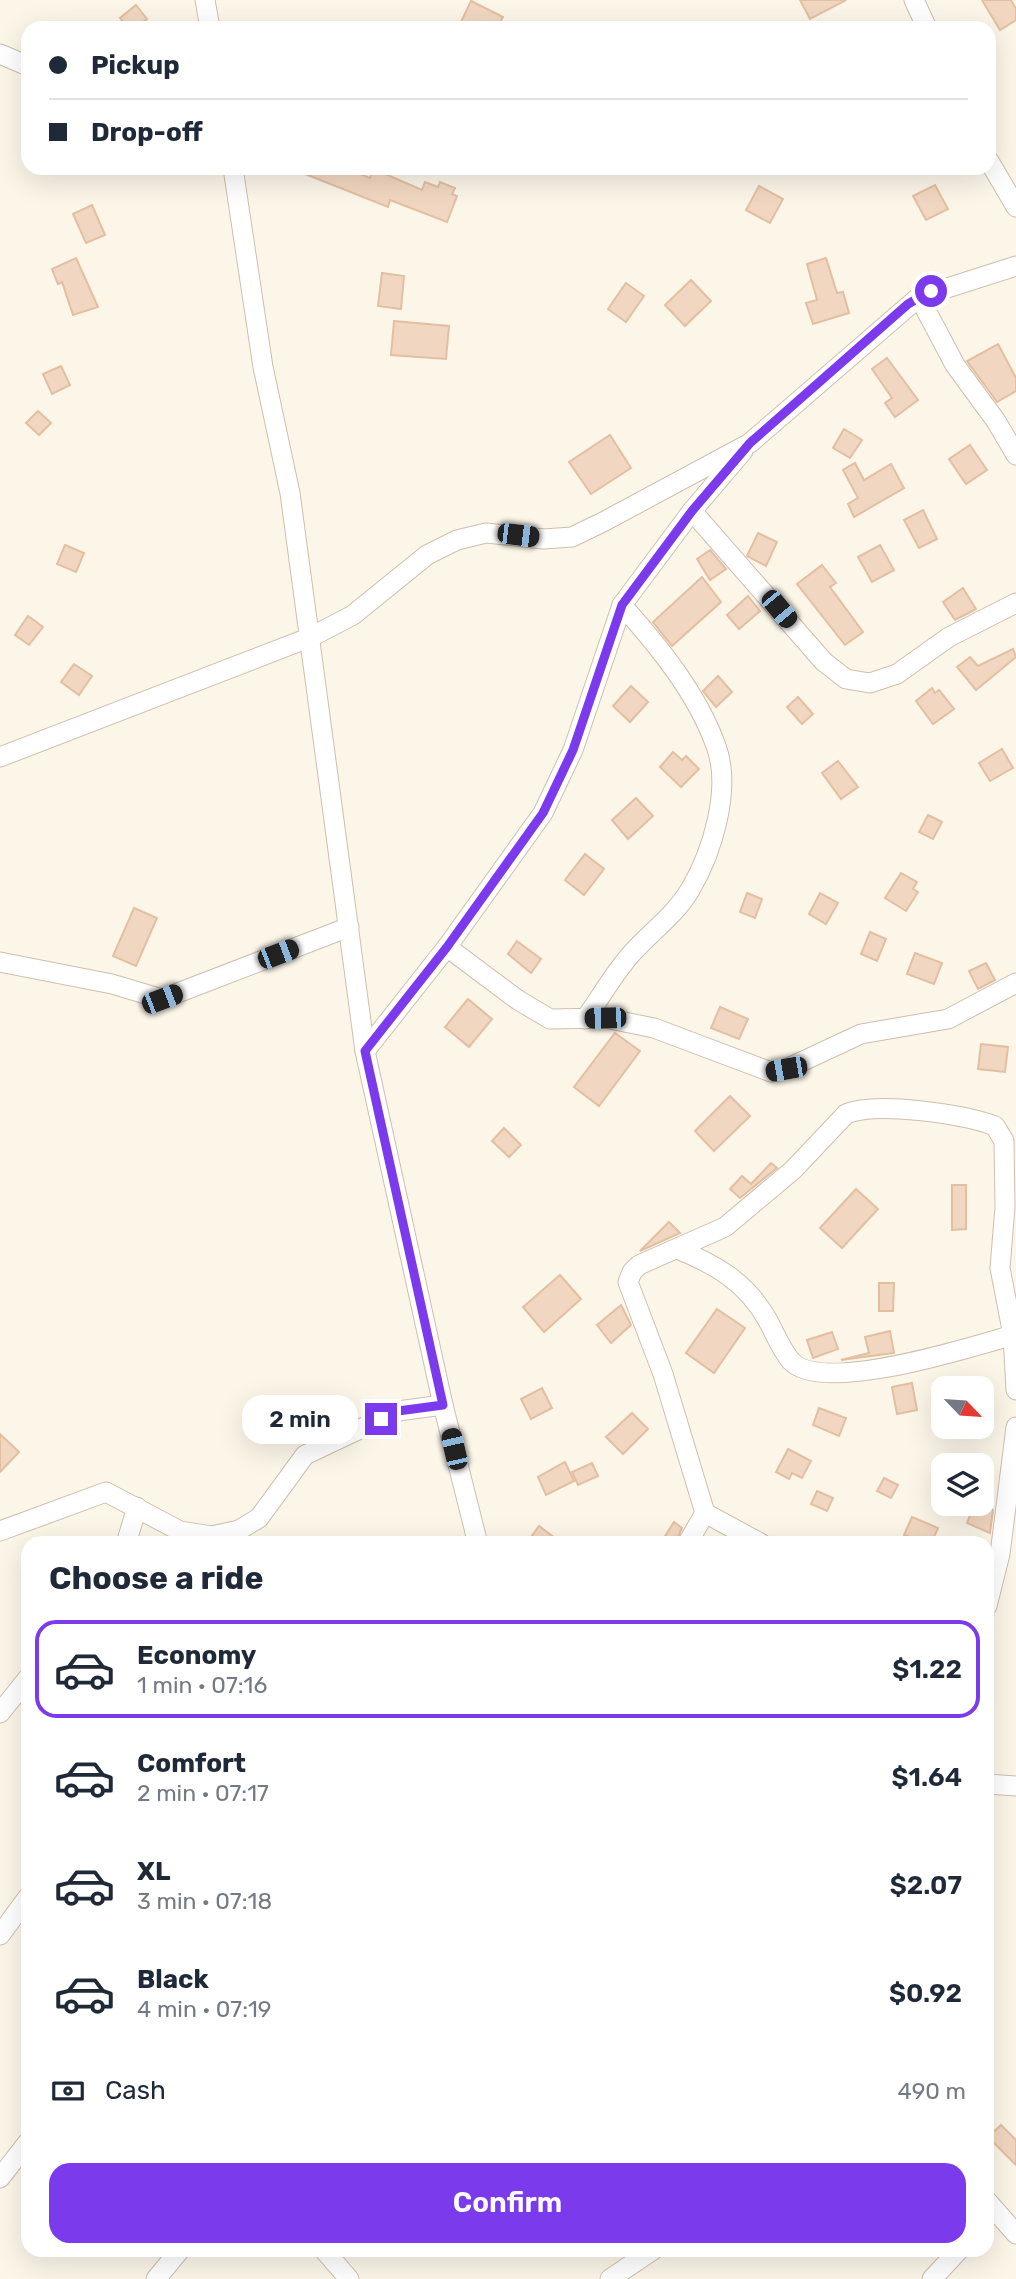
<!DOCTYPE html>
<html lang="en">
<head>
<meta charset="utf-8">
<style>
	:root { --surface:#fff; --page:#f6f6f7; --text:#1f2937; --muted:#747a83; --line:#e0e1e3; --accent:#7c3aed }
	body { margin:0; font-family:Rubik,sans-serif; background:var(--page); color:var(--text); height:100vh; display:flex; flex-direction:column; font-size:26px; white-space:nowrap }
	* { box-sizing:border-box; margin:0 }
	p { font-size:23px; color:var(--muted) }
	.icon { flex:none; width:38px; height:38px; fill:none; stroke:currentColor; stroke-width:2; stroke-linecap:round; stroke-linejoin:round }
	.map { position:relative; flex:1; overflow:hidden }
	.side { position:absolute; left:21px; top:1536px; width:973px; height:721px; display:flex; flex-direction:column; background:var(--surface); border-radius:21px; box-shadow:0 7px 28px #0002 }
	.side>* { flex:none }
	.hud { position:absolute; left:21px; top:21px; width:975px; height:154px; border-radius:21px; box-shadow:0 7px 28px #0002; display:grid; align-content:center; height:154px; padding:0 28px; background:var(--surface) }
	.needle { width:46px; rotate:115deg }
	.tools { position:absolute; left:931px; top:1376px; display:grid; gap:14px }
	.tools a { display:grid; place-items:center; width:63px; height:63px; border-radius:14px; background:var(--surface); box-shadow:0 7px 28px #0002; font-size:35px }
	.end { position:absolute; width:32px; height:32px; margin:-16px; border:9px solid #7c3aed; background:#fff; box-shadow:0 0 0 4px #fff }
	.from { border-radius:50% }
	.bubble { position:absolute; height:49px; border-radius:21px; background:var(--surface); box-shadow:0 7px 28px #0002; font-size:23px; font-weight:600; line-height:49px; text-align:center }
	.car { position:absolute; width:21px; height:42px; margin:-21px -10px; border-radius:9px; box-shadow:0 0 5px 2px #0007; background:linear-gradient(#222 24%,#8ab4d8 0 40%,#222 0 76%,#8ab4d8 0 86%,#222 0) }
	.hud b { display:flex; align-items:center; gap:24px; height:66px; font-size:26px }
	.hud b+b { border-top:2px solid var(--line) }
	.hud i { width:18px; height:18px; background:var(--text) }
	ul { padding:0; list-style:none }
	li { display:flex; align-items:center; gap:21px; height:98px; margin:0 14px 10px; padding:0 14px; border:4px solid transparent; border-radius:21px }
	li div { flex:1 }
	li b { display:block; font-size:26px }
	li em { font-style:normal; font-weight:600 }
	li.current { border-color:var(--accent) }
	li>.icon { width:63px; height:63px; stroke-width:1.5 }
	h2 { padding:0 28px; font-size:32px; line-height:84px }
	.pay { display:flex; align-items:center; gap:18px; height:77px; padding:0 28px; font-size:26px }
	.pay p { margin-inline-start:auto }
	.button { display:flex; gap:14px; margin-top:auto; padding:14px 28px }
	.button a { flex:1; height:80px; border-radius:21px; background:var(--accent); color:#fff; font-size:28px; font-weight:600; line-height:80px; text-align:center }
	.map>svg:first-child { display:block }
</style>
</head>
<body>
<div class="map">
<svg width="1016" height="2279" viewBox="0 0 1016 2279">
	<rect width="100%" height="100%" fill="#fcf6e9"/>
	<g fill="#f1d7c1" stroke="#e3bfa2" stroke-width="2">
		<polygon points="800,0 846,0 810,19"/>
		<polygon points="982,0 1011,0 1016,9 1016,20 1000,30"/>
		<polygon points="471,1 503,17 497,28 458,28"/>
		<polygon points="136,5 147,19 135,28 128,28 120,18"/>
		<polygon points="290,168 345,168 370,178 374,169 422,190 425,182 438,187 440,182 455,188 452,194 457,196 447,222 390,200 388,207"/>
		<polygon points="935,185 948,209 926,220 913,196"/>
		<polygon points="759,186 783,199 770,223 746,210"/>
		<polygon points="92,205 105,235 86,243 73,214"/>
		<polygon points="76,258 98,307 73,315 62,282 58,284 52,269"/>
		<polygon points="826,258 837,293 843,292 849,313 813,324 806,303 817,300 807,264"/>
		<polygon points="382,273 404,276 401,309 378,306"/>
		<polygon points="691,280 711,301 685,326 665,305"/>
		<polygon points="626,283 644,296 626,322 608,309"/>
		<polygon points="394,321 449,326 446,359 391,355"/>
		<polygon points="998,344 1016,378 1016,391 997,402 967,361"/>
		<polygon points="887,358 918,400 895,417 885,403 892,398 872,369"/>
		<polygon points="61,366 70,385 52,394 43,374"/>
		<polygon points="38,411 51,423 39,435 26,423"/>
		<polygon points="844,429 862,440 850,458 833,448"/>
		<polygon points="610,435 631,468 591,494 569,462"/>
		<polygon points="970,445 987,470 966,484 949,459"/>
		<polygon points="855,463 864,480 891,464 904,488 854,517 848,504 858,498 843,470"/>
		<polygon points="923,510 937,539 919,548 904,520"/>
		<polygon points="758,533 777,542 766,566 747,556"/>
		<polygon points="65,545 84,553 76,572 57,564"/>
		<polygon points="880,545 894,570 872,582 858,557"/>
		<polygon points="710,550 726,569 710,580 697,559"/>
		<polygon points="822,565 836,583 830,587 863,632 845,645 797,584"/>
		<polygon points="702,577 721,602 672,646 653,622"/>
		<polygon points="963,588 976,609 955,620 943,602"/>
		<polygon points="748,596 760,611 739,629 727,615"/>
		<polygon points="28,616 43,627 29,645 15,635"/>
		<polygon points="1013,649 1016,657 976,690 957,667 970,657 978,666"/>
		<polygon points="74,664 92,676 79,695 61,682"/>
		<polygon points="718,676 732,692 716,707 703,691"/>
		<polygon points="631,686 648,702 630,722 613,706"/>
		<polygon points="932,688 935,693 939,690 954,709 933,724 916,701"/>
		<polygon points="798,697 813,714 802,724 787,707"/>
		<polygon points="1002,749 1013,768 990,781 979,763"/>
		<polygon points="673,752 682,760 686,756 699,769 681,787 660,767"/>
		<polygon points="838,761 858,787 841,799 822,773"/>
		<polygon points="636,798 653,816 628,839 612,820"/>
		<polygon points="928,815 942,822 933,839 919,832"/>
		<polygon points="585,854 604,869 584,895 565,880"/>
		<polygon points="901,873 917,882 913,889 918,892 906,911 885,898"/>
		<polygon points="747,893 762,899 755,918 740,912"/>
		<polygon points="820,893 838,903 826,924 809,914"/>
		<polygon points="134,908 157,918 136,966 113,956"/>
		<polygon points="870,932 886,939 877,961 861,954"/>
		<polygon points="517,941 541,959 531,973 508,954"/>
		<polygon points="915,953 942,963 934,984 907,974"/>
		<polygon points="986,963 995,980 978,989 969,971"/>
		<polygon points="468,999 492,1019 469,1047 445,1027"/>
		<polygon points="720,1007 748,1019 739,1039 711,1028"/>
		<polygon points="615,1033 640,1051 599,1106 574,1087"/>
		<polygon points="981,1044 1008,1047 1005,1072 978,1069"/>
		<polygon points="730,1096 750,1116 714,1151 695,1131"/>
		<polygon points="504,1128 521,1145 509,1157 492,1141"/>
		<polygon points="771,1163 777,1168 740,1198 730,1189 742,1176 751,1184"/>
		<polygon points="952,1185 966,1185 966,1229 952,1230"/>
		<polygon points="856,1189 878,1209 842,1248 820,1228"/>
		<polygon points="669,1222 680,1233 640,1251"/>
		<polygon points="560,1275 581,1299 544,1332 523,1307"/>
		<polygon points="879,1283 894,1283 893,1311 879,1311"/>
		<polygon points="621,1305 631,1325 611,1343 597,1325"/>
		<polygon points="717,1309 745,1328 714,1373 686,1353"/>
		<polygon points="890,1331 894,1353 841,1360 869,1353 865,1337"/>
		<polygon points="832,1332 838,1349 813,1358 807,1340"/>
		<polygon points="912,1383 917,1410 897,1414 892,1387"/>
		<polygon points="542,1388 552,1408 531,1419 521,1399"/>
		<polygon points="819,1408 846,1418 839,1436 813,1425"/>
		<polygon points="632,1413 648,1429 623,1454 606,1437"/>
		<polygon points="0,1434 19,1452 0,1472"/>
		<polygon points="788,1449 811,1461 802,1478 792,1473 789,1479 776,1472"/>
		<polygon points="565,1462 574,1481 546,1495 538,1477"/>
		<polygon points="592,1463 598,1476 578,1485 572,1472"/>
		<polygon points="884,1478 898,1485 891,1498 877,1491"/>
		<polygon points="817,1491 833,1498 827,1511 811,1504"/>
		<polygon points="984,1506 993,1510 990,1533 967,1523 973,1508 982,1512"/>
		<polygon points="912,1517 938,1528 931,1544 904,1535"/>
		<polygon points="674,1522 682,1528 675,1544 660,1544"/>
		<polygon points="539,1526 563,1544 526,1544"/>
		<polygon points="1001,2125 1016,2140 1016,2165 988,2137"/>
	</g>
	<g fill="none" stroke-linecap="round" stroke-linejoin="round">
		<defs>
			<g id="street">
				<polyline points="205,0 210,28"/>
				<polyline points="914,0 927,28"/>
				<polyline points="0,54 28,66"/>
				<polyline points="989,161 1016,207"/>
				<polyline points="233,168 263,367 290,493 365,1051 443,1405 478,1544"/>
				<polyline points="919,297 955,365 996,421 1016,455"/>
				<polyline points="692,511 824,662 846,679 870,683 897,674 949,637 1016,603"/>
				<polyline points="0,757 311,637 353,615 427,555 457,540 486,533 544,539 572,537 603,522 750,443 919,297 1016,266"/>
				<polyline points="447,947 518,1000 550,1019 605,1018 654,1028 771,1072 786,1069 861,1034 948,1019 1016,983"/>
				<polyline points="0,962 112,984 162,999 349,927"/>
				<path d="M585,1019C601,997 614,973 632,953C651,932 675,915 690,890C712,853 732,789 716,746C697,693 659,647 622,605"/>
				<polyline points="365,1051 447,947 543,813 573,750 622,605 692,511 743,451"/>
				<path d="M677,1249C715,1264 746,1282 767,1319C775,1333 780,1348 791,1361C822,1395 971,1347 1013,1335"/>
				<polyline points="0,1531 106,1492 180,1531 212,1536 239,1530 259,1518 305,1455 398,1411 443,1405"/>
				<polyline points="126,1544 137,1507"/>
				<polyline points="687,1544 705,1513"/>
				<path d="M762,1544L705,1513L663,1374L628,1282L632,1272L639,1265L725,1227L793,1170L846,1114C876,1101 963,1114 995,1126L1004,1141L1005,1207L1000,1268L1013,1335L1016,1390"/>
				<polyline points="987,1606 1000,1554 1016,1427"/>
				<polyline points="0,1713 28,1678"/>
				<polyline points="987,1784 1016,1786"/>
				<polyline points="0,1935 28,1897"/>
				<polyline points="0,2178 28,2142"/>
				<polyline points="987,2201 1016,2234"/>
				<polyline points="324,2250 349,2279"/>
				<polyline points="156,2279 180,2250"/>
				<polyline points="610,2279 653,2250"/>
				<polyline points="932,2279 959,2250"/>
			</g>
		</defs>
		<use href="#street" stroke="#cebeaf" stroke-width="21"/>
		<use href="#street" stroke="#fff" stroke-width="19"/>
	</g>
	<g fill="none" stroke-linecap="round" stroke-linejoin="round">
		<polyline stroke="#7c3aed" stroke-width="9" points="381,1419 398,1411 443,1405 365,1051 447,947 543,813 573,750 622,605 692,511 750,443 908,304 931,291"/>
	</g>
</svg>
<div class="tools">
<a><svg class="needle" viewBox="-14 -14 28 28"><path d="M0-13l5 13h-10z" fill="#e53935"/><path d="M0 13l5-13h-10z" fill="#747a83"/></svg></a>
<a><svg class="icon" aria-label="layers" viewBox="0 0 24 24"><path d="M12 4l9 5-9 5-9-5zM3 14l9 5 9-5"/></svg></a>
</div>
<i class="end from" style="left:931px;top:291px"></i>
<i class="end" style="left:381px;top:1419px"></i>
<div class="bubble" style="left:242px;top:1395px;width:116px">2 min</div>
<i class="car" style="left:518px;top:535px;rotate:97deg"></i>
<i class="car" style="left:779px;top:609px;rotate:140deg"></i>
<i class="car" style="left:278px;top:954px;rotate:69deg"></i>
<i class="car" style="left:162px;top:999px;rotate:69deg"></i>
<i class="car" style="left:605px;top:1018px;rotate:269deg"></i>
<i class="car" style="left:786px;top:1069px;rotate:260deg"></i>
<i class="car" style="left:454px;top:1449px;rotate:347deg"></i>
<div class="hud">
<b><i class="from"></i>Pickup</b>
<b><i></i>Drop-off</b>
</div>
<section class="side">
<h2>Choose a ride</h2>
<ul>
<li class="current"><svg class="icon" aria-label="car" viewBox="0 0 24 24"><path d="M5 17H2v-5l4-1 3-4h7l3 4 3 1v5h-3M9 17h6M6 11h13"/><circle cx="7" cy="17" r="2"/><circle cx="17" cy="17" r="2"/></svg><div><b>Economy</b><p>1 min · 07:16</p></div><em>$1.22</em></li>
<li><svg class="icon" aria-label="car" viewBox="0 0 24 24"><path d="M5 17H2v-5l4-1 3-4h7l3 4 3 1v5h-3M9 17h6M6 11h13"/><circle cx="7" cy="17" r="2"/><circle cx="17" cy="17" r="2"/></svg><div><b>Comfort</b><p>2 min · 07:17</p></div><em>$1.64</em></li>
<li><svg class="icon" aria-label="car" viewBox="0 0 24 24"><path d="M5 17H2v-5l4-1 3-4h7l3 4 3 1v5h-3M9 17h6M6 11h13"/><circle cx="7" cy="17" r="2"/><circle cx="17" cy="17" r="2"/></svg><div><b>XL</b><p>3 min · 07:18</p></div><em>$2.07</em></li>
<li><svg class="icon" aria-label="car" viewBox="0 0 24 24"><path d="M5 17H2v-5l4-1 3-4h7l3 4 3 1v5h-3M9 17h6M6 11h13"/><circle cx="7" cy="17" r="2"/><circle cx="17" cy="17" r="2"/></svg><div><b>Black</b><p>4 min · 07:19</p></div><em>$0.92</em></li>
</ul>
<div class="pay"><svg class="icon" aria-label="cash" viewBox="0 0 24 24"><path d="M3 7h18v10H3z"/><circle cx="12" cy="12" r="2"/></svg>Cash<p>490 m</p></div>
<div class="button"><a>Confirm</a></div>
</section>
</div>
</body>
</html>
